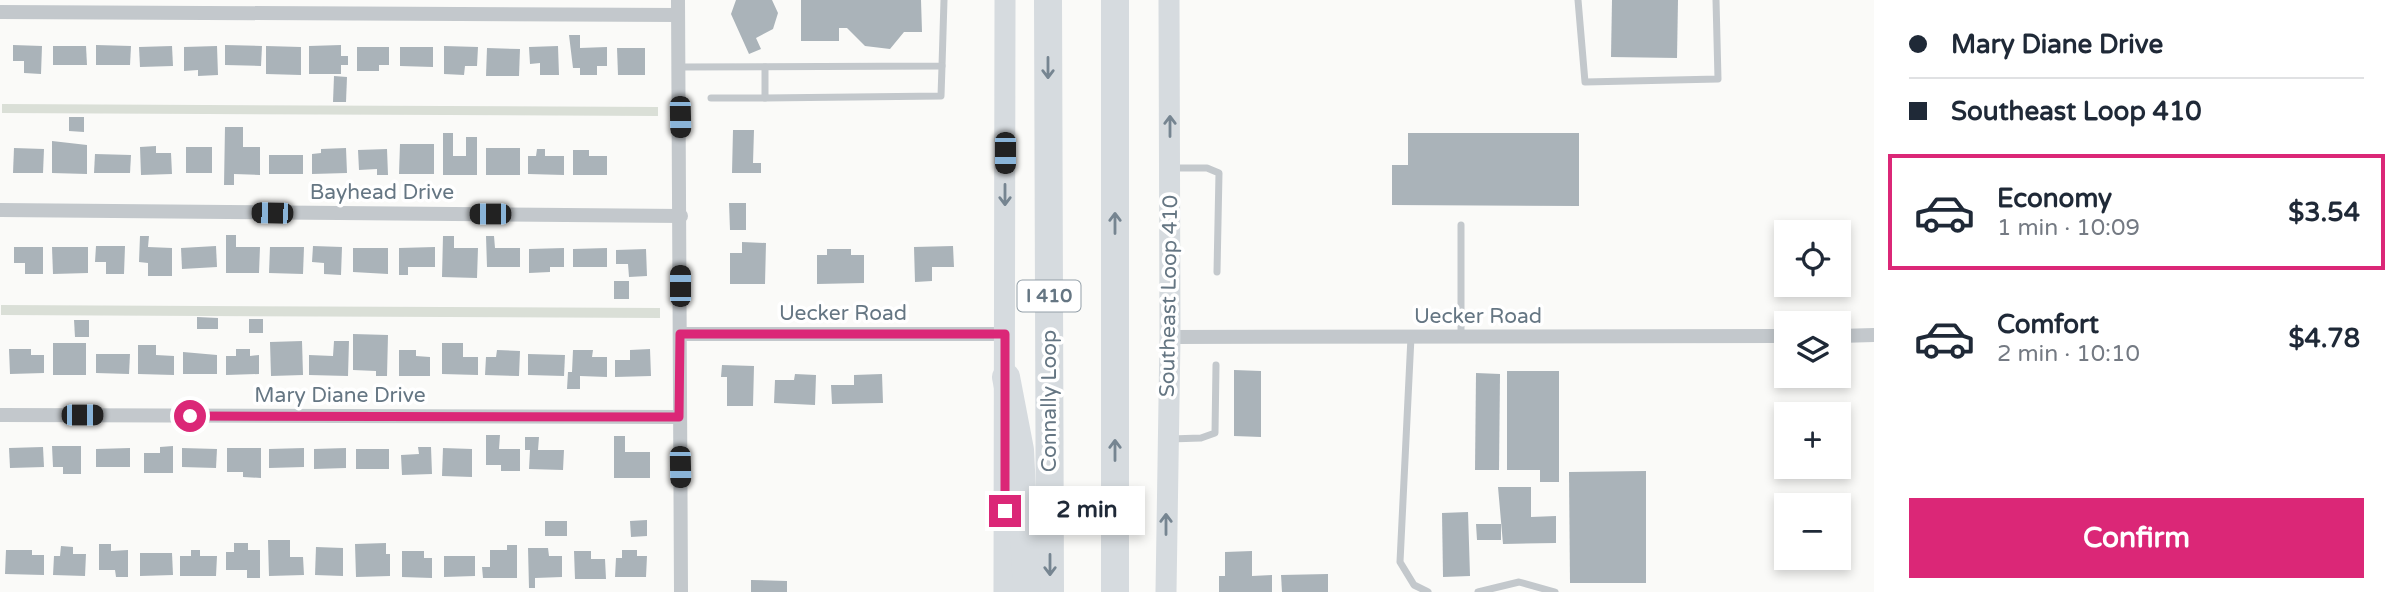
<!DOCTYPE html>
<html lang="en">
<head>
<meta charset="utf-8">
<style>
	:root { --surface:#fff; --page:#f6f6f7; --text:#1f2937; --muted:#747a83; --line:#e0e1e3; --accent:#db2777 }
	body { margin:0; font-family:"Varela Round",sans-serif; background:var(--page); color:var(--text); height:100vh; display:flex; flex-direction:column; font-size:26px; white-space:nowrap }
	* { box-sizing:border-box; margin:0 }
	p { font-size:23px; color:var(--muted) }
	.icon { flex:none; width:38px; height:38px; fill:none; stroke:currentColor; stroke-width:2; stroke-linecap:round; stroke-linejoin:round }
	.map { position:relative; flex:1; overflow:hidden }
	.sheet { display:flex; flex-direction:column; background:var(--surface); width:525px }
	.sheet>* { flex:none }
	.banner { display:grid; align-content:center; height:154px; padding:0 35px; background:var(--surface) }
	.fabs { position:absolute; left:1774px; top:220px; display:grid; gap:14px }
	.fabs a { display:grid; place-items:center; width:77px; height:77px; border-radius:0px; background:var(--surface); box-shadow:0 4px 10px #0003; font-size:35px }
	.end { position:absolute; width:32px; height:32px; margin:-16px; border:9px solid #db2777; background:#fff; box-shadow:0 0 0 4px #fff }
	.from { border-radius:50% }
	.bubble { position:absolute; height:49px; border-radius:0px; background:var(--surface); box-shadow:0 4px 10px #0003; font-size:23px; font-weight:700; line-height:49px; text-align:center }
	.car { position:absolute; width:21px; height:42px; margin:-21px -10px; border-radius:9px; box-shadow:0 0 5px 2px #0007; background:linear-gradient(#222 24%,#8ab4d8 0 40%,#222 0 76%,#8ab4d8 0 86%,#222 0) }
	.banner b { display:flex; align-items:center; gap:24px; height:66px; font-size:26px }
	.banner b+b { border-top:2px solid var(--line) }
	.banner i { width:18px; height:18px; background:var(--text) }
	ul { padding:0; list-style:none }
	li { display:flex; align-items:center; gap:21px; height:116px; margin:0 14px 10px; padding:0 21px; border:4px solid transparent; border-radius:0px }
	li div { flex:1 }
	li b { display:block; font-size:26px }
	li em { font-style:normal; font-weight:700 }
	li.selected { border-color:var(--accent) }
	li>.icon { width:63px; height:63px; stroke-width:1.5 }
	.primary-button { display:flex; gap:14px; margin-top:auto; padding:14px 35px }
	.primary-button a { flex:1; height:80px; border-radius:0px; background:var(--accent); color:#fff; font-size:28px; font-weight:700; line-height:80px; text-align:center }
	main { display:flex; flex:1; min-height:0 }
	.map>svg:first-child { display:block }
</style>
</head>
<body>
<main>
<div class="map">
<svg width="1874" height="592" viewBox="0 0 1874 592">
	<rect width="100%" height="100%" fill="#fafaf8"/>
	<g fill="#dadfd7">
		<polygon points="2,104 658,107 658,116 2,113"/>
		<polygon points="1,305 660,308 660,318 1,315"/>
	</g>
	<g fill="#aab3b9">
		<polygon points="736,0 772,0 778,13 773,29 756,38 761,49 749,54 731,14"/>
		<polygon points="801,0 921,0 922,32 904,32 890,49 865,46 847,28 839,28 839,41 801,41"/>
		<polygon points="1612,0 1678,0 1677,58 1611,57"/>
		<polygon points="569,35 580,35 580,48 607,47 607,66 597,66 597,75 580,75 580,68 573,68"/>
		<polygon points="13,45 42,46 41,74 24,73 24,61 13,61"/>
		<polygon points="96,45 131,46 130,65 96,65"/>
		<polygon points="225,45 262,46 261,66 225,65"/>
		<polygon points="341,45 341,56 348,56 348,65 341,65 341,74 309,74 309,46"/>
		<polygon points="53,46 86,46 87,65 53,65"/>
		<polygon points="172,46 173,66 140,67 139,47"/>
		<polygon points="217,46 218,75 198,76 198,70 184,71 184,47"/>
		<polygon points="266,46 301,47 301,75 266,74"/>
		<polygon points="444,46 478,47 477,66 465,66 464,75 444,74"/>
		<polygon points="558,46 559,75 540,75 540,63 530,64 529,47"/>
		<polygon points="357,47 389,47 389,65 379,65 379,71 357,71"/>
		<polygon points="400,47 433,47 433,67 400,66"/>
		<polygon points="487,48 520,49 519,76 486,76"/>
		<polygon points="617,48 645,48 645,75 618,75"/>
		<polygon points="334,76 347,77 346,102 333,102"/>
		<polygon points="69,117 84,117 84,132 69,131"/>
		<polygon points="225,127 243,127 243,147 260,147 260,175 234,174 234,185 224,185"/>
		<polygon points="733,130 754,130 753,163 761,163 761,173 732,173"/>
		<polygon points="443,133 453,133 453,156 466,156 466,137 477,137 477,175 443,175"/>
		<polygon points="1408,133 1579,133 1579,206 1392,205 1392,165 1408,165"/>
		<polygon points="52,141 87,145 87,174 52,173"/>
		<polygon points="400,144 434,144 434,174 399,174"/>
		<polygon points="156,146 156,153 171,153 172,174 141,175 140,147"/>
		<rect x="186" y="147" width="26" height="26"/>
		<polygon points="14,148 44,149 43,173 13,173"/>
		<polygon points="346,148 347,173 312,174 312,154 321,153 321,149"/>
		<rect x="486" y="148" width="34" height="27"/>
		<polygon points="387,149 388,175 377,175 377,169 359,170 358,150"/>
		<polygon points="537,149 545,149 545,156 564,156 564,175 528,174 528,156 536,156"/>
		<polygon points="573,150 589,150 589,156 607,156 607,175 573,175"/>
		<polygon points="95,154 131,155 130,173 94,173"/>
		<rect x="269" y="155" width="34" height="19"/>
		<polygon points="729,203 746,203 746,230 730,230"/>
		<polygon points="226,235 236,235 236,247 260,247 259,273 226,273"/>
		<polygon points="140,236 149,236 148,247 172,248 172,276 148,276 148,263 139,262"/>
		<polygon points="443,236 454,236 454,248 478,248 477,278 442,277"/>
		<polygon points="486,236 494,236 495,248 520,248 520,267 487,267"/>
		<polygon points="742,242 766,243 765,284 730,284 730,253 742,253"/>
		<polygon points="96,246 125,246 124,274 106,274 106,262 95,262"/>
		<polygon points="216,246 217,267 182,269 181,248"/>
		<polygon points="313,246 342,247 341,275 324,274 324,263 312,262"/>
		<polygon points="953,246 954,267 932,267 932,281 915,282 914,247"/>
		<polygon points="14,247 43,247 43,274 25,274 25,263 14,263"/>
		<polygon points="52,247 88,247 88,273 53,274"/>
		<polygon points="270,247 304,247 303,274 269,273"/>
		<polygon points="435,247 435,267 408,267 408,275 399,275 399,248"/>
		<polygon points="353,248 388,248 388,274 353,272"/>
		<polygon points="564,248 564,267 550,267 550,272 529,273 529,249"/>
		<polygon points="607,248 607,267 573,267 573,249"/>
		<polygon points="646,249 647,276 629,277 628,264 616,264 616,250"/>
		<polygon points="827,249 851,249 851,255 864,255 864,283 817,284 817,255 827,255"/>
		<rect x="614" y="281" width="15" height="18"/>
		<polygon points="197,317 218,318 218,329 197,329"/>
		<rect x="249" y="319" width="14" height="14"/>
		<polygon points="74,320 89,320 89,337 75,337"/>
		<polygon points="353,334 388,335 387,376 376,376 376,371 353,370"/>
		<polygon points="302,341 303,375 271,376 270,342"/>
		<polygon points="334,341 349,341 348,376 309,375 309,355 333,356"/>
		<rect x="53" y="343" width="33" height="32"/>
		<polygon points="442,343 463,343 463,357 478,357 478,375 442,374"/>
		<polygon points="138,345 156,345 156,355 174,356 174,375 138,374"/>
		<polygon points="9,349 31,349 31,355 44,355 44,373 10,374"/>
		<polygon points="236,349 250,349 250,356 259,355 259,374 226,375 226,356 236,356"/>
		<polygon points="650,349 651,376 615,377 615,360 630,360 630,350"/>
		<polygon points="399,350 416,350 416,356 430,357 430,376 399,376"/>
		<polygon points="497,350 520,351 519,376 485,375 486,357 496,357"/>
		<polygon points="573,350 593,350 592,357 607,357 607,377 580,376 580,389 567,389 568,372 572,372"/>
		<polygon points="183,352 217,355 217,374 183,374"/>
		<polygon points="96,354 130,354 129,374 96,373"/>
		<polygon points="528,354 565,355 564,376 528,375"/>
		<polygon points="722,365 754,366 753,406 727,406 727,377 721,377"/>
		<polygon points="1234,370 1261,371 1261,437 1234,436"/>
		<polygon points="1507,371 1559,371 1559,482 1540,482 1540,470 1507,470"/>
		<polygon points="1476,373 1500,374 1499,470 1475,470"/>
		<polygon points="795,374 816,375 815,405 774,403 775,380 794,380"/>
		<polygon points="882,374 883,403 832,404 831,385 854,385 854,375"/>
		<polygon points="486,435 500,435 499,449 520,449 520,471 501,471 501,465 486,465"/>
		<polygon points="614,436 625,436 625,452 650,452 650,478 614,478"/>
		<polygon points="525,437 539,437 538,450 564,450 563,470 529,469 530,450 525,450"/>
		<polygon points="52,446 81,446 81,474 63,474 63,467 53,467"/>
		<polygon points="173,446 173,473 144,473 144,453 160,453 160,447"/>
		<polygon points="43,447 44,467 10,468 9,448"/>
		<polygon points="418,447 431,447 432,474 402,475 401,455 419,454"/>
		<polygon points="130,448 130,467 96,467 96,449"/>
		<polygon points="182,448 217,449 216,468 182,467"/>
		<polygon points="227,448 261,448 261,478 243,477 243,472 227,472"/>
		<polygon points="304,448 304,467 269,468 269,449"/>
		<polygon points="346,448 346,468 314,469 314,449"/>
		<polygon points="443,448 472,449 472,477 442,476"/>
		<rect x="356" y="449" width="33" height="20"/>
		<polygon points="1646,471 1646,583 1570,583 1569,472"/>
		<polygon points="1498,487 1531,487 1531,517 1556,516 1556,543 1503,544"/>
		<polygon points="1468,512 1470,576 1443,577 1442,513"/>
		<polygon points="647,520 647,536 631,537 630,521"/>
		<rect x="545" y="521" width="22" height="15"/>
		<polygon points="1476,524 1501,524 1501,540 1477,540"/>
		<polygon points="268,540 290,540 290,557 303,557 304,575 269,576"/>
		<polygon points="234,543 248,543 248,550 260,550 260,578 247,578 247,570 226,570 226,552 234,552"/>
		<polygon points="386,543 386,554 390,554 390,576 356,577 355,544"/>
		<polygon points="99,544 111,544 111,551 128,550 128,577 116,577 115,570 99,570"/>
		<polygon points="507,545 517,545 517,578 483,578 482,567 490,567 490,550 507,550"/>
		<polygon points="61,546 73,547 73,554 86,554 85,576 53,575 54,556 60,556"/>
		<polygon points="316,547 343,548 343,576 315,575"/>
		<polygon points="528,548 548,548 549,556 562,556 562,577 535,578 535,588 529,588"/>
		<polygon points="6,550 32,550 32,555 44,555 44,575 5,574"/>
		<polygon points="191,550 200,550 200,556 217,556 216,576 180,576 180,556 191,556"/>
		<polygon points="622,550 637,550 637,556 647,556 646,577 615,577 616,558 622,558"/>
		<polygon points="402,551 424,551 424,558 432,558 432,578 402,577"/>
		<polygon points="574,551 591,551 591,559 605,559 606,579 575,579"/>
		<polygon points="1252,551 1252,576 1272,575 1272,592 1219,592 1219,576 1225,576 1225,552"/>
		<polygon points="140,553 172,553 173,575 140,576"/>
		<polygon points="444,556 475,556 475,576 444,577"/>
		<polygon points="1328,574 1328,592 1282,592 1281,575"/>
		<polygon points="751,580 787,581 787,592 751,592"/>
	</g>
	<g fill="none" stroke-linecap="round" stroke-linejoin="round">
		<g stroke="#c3c8cc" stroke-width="7">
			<polyline points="1578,0 1585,82 1718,79 1716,0"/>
			<polyline points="679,67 942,66 944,0"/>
			<polyline points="765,67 765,98 941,96 942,66"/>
			<polyline points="711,98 765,98"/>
			<polyline points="1170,168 1207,168 1219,173 1217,272"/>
			<polyline points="1461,225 1461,337"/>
			<polyline points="1411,337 1400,562 1414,585 1428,592"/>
			<polyline points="1170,439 1201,438 1215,433 1216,365"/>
			<polyline points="1478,592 1519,582 1555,592"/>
		</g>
		<g stroke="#c3c8cc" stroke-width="14">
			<polyline points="678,0 681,592"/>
			<polyline points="0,12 678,15"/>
			<polyline points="0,210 681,216"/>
			<polyline points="680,334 1005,334"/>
			<polyline points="1839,336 1874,335"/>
			<polyline points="1170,337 1787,336"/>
			<polyline points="0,415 679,417"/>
		</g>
		<g stroke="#d6dbdf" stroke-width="21">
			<polyline points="1004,592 1005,0"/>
			<polyline points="1166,592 1170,337 1169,0"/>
		</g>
		<g stroke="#d6dbdf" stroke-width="28">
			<polyline points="1048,0 1050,592"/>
			<polyline points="1115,0 1115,592"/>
			<polyline points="1006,377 1020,450 1027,592"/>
		</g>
	</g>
	<defs><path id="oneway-shaft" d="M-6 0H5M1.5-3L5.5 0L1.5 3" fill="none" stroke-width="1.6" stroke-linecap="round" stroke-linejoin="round" transform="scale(1.75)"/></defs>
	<g stroke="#768591">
		<use href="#oneway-shaft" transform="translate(1048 68) rotate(90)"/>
		<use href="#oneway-shaft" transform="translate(1170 126) rotate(-90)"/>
		<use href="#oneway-shaft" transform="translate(1005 195) rotate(90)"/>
		<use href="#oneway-shaft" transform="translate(1115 223) rotate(-90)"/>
		<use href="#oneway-shaft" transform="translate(1115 450) rotate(-90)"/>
		<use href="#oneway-shaft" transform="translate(1166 524) rotate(-90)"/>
		<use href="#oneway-shaft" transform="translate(1050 565) rotate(90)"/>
	</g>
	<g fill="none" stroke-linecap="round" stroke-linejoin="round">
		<polyline stroke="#db2777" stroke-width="9" points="190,416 679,417 680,334 1005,334 1005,511"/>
	</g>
	<g text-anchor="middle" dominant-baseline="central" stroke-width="7" stroke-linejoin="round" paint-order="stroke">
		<rect fill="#fff" stroke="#939fa8" stroke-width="2" x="1017.5" y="280.5" width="63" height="31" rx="5"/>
		<g font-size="19" font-weight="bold" fill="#657683">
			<text x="1049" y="296">I 410</text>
		</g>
		<g font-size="21" fill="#657683" stroke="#fff">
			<text x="382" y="192">Bayhead Drive</text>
			<text transform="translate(1169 296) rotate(-89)">Southeast Loop 410</text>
			<text x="843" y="313">Uecker Road</text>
			<text x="1478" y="316">Uecker Road</text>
			<text x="340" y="395">Mary Diane Drive</text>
			<text transform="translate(1049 401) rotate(-90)">Connally Loop</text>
		</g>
	</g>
</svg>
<div class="fabs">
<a><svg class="icon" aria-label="locate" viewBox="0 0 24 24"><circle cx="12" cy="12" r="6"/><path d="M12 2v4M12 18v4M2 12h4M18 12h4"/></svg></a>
<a><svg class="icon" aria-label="layers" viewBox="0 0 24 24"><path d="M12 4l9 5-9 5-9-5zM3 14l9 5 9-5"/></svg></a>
<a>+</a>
<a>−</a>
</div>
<i class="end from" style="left:190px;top:416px"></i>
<i class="end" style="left:1005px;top:511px"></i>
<div class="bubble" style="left:1029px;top:486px;width:116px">2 min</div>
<i class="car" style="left:680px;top:117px;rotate:179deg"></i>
<i class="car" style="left:1005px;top:153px;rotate:180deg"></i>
<i class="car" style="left:272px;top:213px;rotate:271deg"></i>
<i class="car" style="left:490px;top:214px;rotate:270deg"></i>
<i class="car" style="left:680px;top:286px;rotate:0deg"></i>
<i class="car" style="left:82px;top:415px;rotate:90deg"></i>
<i class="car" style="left:680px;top:467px;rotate:179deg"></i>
</div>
<section class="sheet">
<div class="banner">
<b><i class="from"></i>Mary Diane Drive</b>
<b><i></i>Southeast Loop 410</b>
</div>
<ul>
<li class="selected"><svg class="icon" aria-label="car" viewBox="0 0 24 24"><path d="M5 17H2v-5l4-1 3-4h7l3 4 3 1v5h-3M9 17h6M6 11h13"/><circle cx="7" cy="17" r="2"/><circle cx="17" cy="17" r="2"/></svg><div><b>Economy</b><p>1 min · 10:09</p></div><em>$3.54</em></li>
<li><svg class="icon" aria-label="car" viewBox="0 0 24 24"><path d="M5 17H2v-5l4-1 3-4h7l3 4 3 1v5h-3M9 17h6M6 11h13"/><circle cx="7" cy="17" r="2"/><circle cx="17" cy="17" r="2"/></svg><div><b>Comfort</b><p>2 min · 10:10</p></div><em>$4.78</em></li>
</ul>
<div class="primary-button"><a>Confirm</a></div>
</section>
</main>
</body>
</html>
